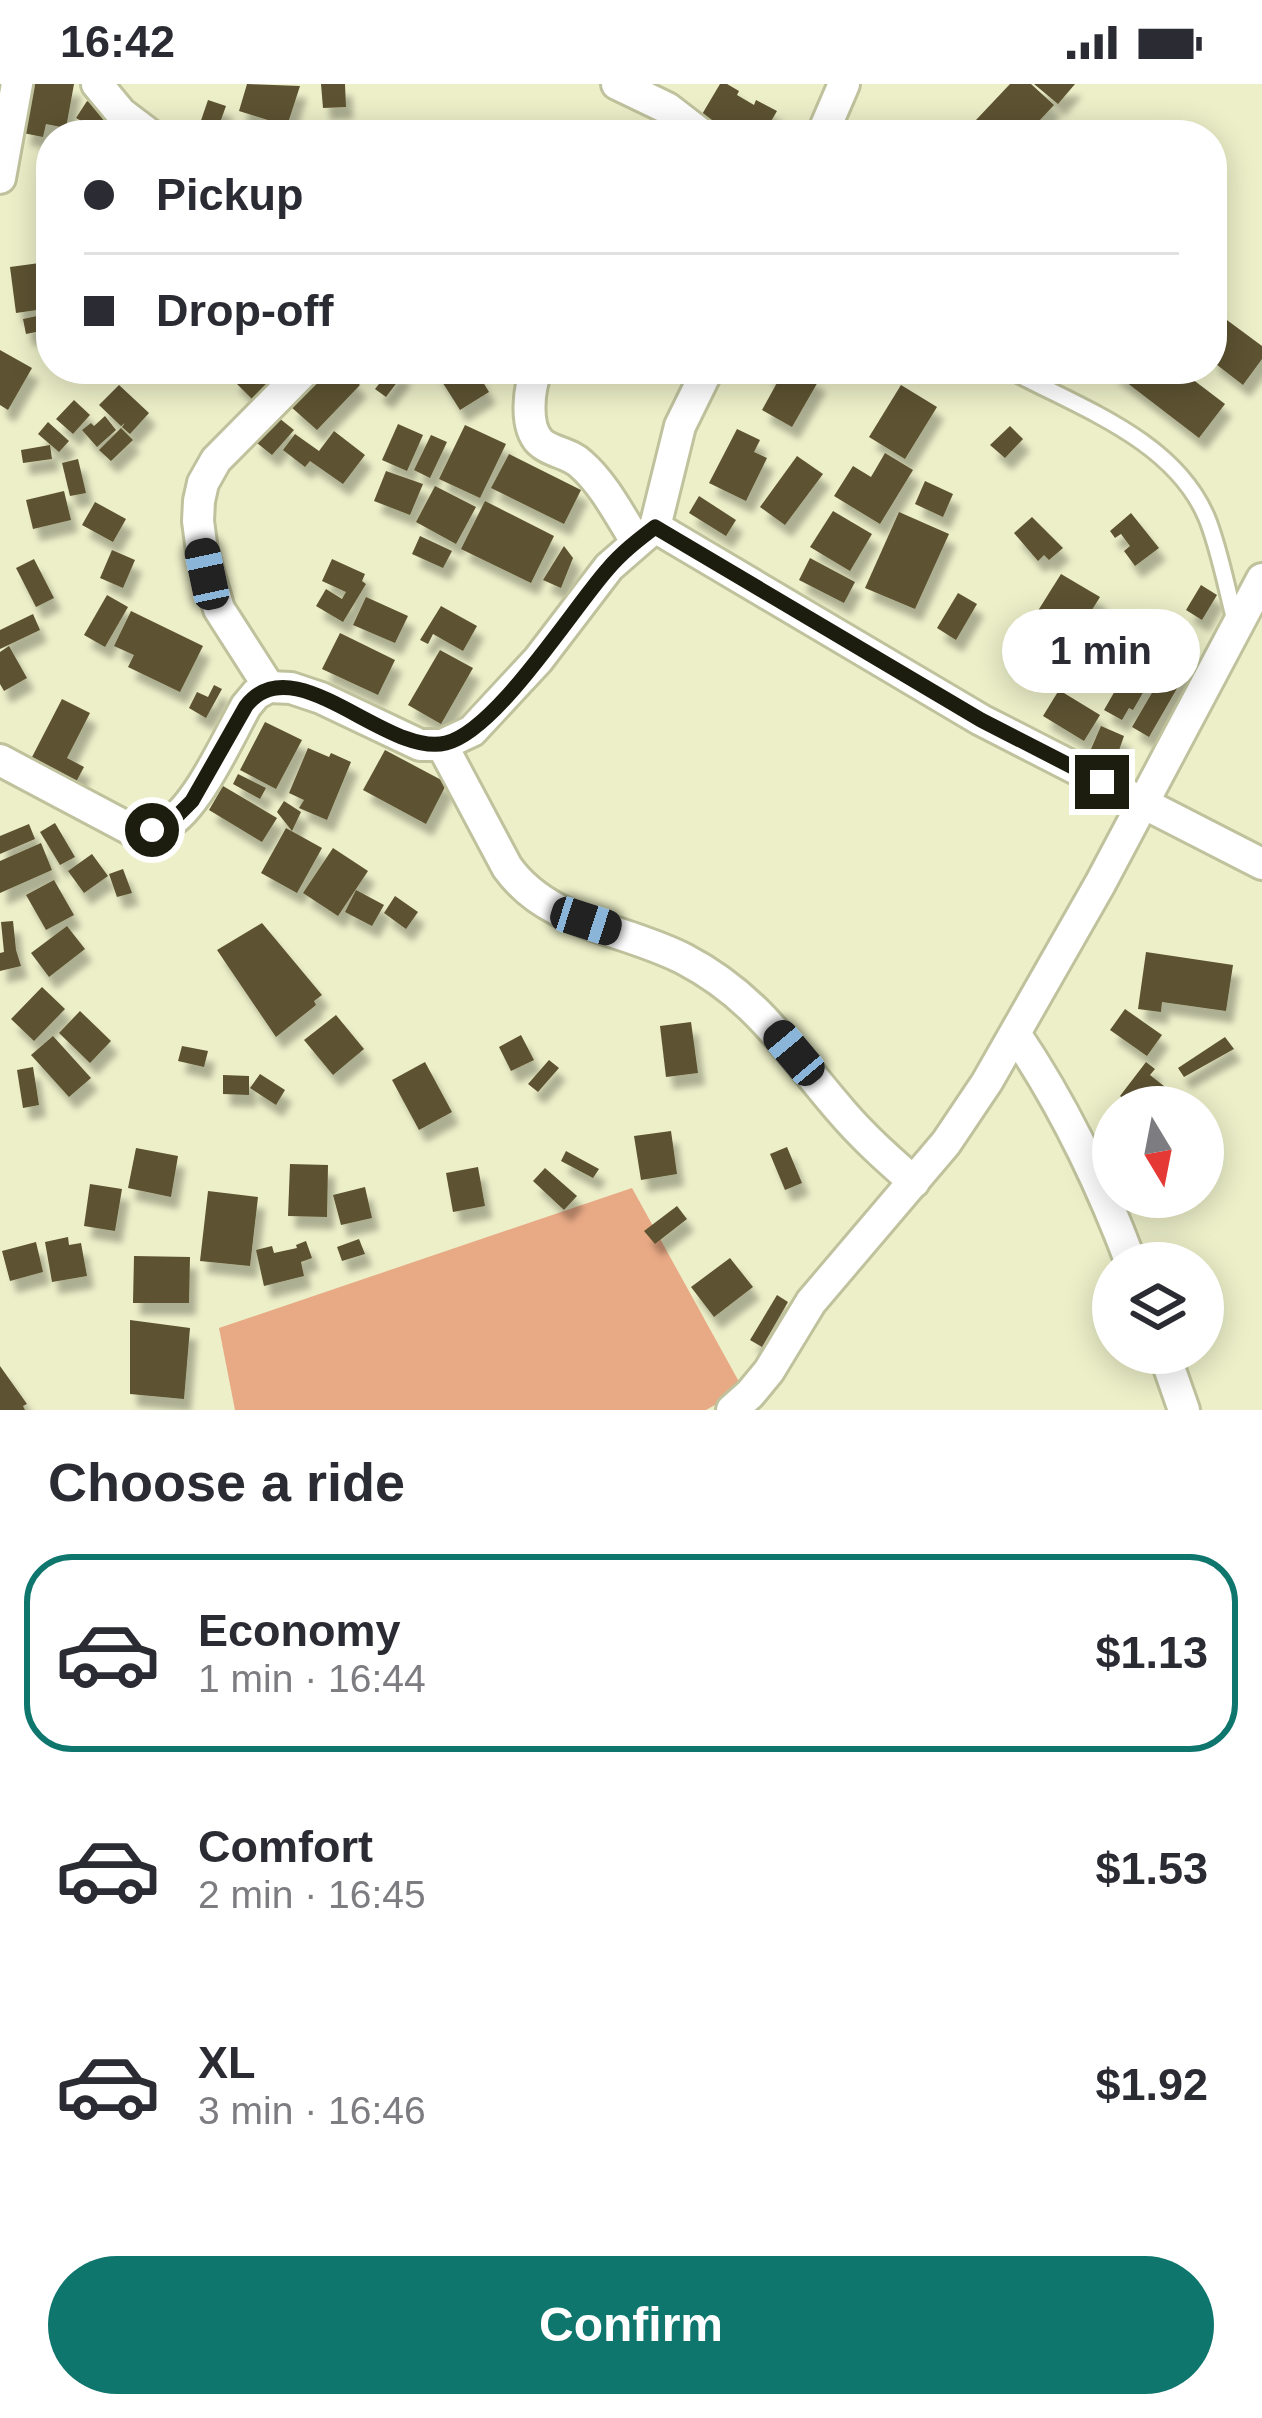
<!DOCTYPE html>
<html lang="en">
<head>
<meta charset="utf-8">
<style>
	:root { --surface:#fff; --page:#f7f7f7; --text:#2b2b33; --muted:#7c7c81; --line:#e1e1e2; --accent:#0f766e }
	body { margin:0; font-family:Helvetica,sans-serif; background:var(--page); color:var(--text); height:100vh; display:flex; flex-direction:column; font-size:45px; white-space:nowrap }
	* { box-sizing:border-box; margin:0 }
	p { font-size:39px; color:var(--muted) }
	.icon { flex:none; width:66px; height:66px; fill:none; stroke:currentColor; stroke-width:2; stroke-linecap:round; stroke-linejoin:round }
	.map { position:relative; height:1326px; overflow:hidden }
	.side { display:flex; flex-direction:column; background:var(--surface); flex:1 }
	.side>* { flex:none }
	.top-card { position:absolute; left:36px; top:36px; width:1191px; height:264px; border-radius:48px; box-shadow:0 6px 30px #0003; display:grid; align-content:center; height:264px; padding:0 48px; background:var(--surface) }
	.needle { width:78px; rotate:170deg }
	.buttons { position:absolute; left:1092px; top:1002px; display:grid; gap:24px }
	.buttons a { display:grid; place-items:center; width:132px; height:132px; border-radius:50%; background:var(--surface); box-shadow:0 6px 30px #0003; font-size:60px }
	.end { position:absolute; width:54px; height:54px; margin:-27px; border:15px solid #1c1d0f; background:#fff; box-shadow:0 0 0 6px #fff }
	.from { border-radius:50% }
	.bubble { position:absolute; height:84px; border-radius:42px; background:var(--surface); box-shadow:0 6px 30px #0003; font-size:39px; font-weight:700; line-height:84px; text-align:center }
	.car { position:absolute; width:36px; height:72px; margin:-36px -18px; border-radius:15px; box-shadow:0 0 9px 3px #0007; background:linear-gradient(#222 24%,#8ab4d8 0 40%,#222 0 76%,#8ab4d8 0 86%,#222 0) }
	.top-card b { display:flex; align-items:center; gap:42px; height:114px; font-size:45px }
	.top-card b+b { border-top:3px solid var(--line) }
	.top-card i { width:30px; height:30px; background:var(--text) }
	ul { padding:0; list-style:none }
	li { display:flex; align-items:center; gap:36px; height:198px; margin:0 24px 18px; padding:0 24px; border:6px solid transparent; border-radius:48px }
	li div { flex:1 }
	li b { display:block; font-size:45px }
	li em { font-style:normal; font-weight:700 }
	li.current { border-color:var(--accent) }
	li>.icon { width:108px; height:108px; stroke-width:1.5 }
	h2 { padding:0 48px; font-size:54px; line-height:144px }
	.primary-button { display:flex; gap:24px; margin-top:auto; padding:24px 48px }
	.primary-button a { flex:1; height:138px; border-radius:72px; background:var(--accent); color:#fff; font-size:48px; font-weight:700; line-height:138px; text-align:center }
	.status { display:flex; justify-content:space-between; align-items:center; height:84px; padding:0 60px; background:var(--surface); direction:ltr }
	.status svg { height:33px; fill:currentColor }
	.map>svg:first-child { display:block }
</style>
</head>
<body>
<div class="status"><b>16:42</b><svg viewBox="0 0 49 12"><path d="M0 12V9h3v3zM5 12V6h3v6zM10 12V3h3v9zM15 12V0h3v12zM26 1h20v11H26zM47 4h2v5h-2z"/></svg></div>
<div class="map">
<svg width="1262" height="1326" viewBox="0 0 1262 1326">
	<defs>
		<filter id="shadow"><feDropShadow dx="7" dy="12" stdDeviation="3" flood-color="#0004"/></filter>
	</defs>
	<rect width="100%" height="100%" fill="#ecefc8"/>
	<polygon fill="#e8a985" points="632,1104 743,1305 706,1326 235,1326 219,1244"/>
	<g fill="#5d5231" filter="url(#shadow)">
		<polygon points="32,0 74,0 66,44 46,40 43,53 23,49"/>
		<polygon points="247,0 300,2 287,42 239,27"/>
		<polygon points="321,0 345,0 346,23 323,24"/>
		<polygon points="720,0 727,0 739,7 737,11 754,21 756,16 777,27 763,51 733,51 701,32"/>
		<polygon points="1010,0 1031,0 1054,21 1026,51 993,51 976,36"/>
		<polygon points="1034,0 1075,0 1058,20"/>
		<polygon points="208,16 226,22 217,47 227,51 196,51"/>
		<polygon points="87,17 116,33 105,51 76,34"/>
		<polygon points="47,178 51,224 16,229 10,183"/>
		<polygon points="1212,225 1262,262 1262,275 1243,301 1212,277"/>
		<polygon points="51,229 51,245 26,250 23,235"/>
		<polygon points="0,266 32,284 8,326 0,321"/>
		<polygon points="241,285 290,285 257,320 232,295"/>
		<polygon points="325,285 343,285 360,301 317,346 290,322"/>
		<polygon points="391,285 399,285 404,289 386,313 375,305"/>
		<polygon points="434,285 475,285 489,308 460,326"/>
		<polygon points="769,285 800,285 819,296 792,343 762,326 778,297 766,291"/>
		<polygon points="1109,285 1179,285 1225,320 1199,354"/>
		<polygon points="119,301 149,329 130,350 122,343 125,339 121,342 99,321"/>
		<polygon points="901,301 937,323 905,375 869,353"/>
		<polygon points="74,316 90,331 73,350 56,335"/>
		<polygon points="274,330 294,346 272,371 252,355"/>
		<polygon points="105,332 116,346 97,363 82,346 91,339 94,342"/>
		<polygon points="48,338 69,357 59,368 38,350"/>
		<polygon points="398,340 423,351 407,387 382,376"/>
		<polygon points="465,341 506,360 480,414 439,395"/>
		<polygon points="1010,342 1023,355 1005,374 990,361"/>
		<polygon points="121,344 133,356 111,377 99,366"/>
		<polygon points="737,345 760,356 754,368 767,374 746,417 709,399"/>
		<polygon points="334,347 365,371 343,400 310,377 305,383 283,366 295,350 319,367"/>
		<polygon points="431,351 447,358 430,394 414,386"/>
		<polygon points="50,361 52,375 23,379 21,366"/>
		<polygon points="885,369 913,386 880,440 834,412 853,382 871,393"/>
		<polygon points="509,370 581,406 564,440 491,404"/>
		<polygon points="797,372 823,390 785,441 760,423"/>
		<polygon points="78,375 86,409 70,412 62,379"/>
		<polygon points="386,387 423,400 410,431 374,417"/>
		<polygon points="925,397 953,410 943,433 915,420"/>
		<polygon points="435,402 476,423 456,460 416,438"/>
		<polygon points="64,407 71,436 33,445 26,416"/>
		<polygon points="699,412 736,436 726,452 689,429"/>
		<polygon points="485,417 554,452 531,499 461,465"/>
		<polygon points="95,418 126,435 113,458 82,441"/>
		<polygon points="833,427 872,450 850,487 810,463"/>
		<polygon points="899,428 949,450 915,525 865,504"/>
		<polygon points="1131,429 1159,464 1135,482 1124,467 1130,462 1121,450 1115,454 1110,447"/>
		<polygon points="1032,433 1063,464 1049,476 1044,471 1038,477 1014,449"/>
		<polygon points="420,452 452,467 443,484 412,470"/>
		<polygon points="564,462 573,474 561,504 543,496"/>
		<polygon points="112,466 135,476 123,504 100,494"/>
		<polygon points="810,474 855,498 844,519 799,496"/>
		<polygon points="34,475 54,514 36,523 16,484"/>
		<polygon points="332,475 365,490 362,497 366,500 343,538 316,522 326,505 342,515 346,508 322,497"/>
		<polygon points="1061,490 1100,513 1068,564 1029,541"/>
		<polygon points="1201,501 1217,511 1202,536 1186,526"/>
		<polygon points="958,509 977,520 956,556 937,544"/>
		<polygon points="107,511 128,523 105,563 84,551"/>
		<polygon points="366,513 408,532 395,559 353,541"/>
		<polygon points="441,522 477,542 463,567 433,550 428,560 420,556"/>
		<polygon points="131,527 203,562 180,608 128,583 134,571 114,562"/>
		<polygon points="33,530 40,546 0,565 0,546"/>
		<polygon points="1094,534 1114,546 1116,542 1140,557 1115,597 1077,574 1084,563 1079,560"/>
		<polygon points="1151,544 1176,558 1174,563 1194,575 1149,653 1132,643 1167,583 1160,579 1133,626 1129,624 1122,636 1104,626"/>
		<polygon points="340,549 395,576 378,611 322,585"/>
		<polygon points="9,562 27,594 4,607 0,600 0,568"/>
		<polygon points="440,566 473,584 441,640 408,621"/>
		<polygon points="214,601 222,605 206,634 189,624 197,608 208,613"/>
		<polygon points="1059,606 1100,631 1084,657 1043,632"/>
		<polygon points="62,615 90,629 67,674 84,683 76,698 31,675"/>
		<polygon points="265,638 302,656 276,705 240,686"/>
		<polygon points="1101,642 1124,652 1116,675 1091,665"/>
		<polygon points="308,664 329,673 331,669 351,678 327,736 299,724 304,716 289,709"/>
		<polygon points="385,666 447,699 426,740 363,706"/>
		<polygon points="238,690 266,704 260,715 233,700"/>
		<polygon points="223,702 277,734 262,758 209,726"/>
		<polygon points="284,717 301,728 292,747 277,728"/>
		<polygon points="55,739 75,773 60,781 40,748"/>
		<polygon points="29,740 35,755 0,770 0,752"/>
		<polygon points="286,744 322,764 297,809 261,789"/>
		<polygon points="41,759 52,786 0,809 0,777"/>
		<polygon points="333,764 368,787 338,832 303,809"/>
		<polygon points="92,770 108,792 84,809 68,787"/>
		<polygon points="123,785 132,809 117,813 109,790"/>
		<polygon points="54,796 74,831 46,846 26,811"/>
		<polygon points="356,806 384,821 372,842 345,828"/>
		<polygon points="395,812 418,828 406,845 384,829"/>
		<polygon points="13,837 16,866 21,882 0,887 0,869 4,868 1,838"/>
		<polygon points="262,839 322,911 314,917 316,921 276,953 217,866"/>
		<polygon points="67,842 85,865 49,893 31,869"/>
		<polygon points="1146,868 1233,881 1226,927 1162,918 1161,928 1138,925"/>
		<polygon points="42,903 65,925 34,957 11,935"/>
		<polygon points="1125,925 1162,951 1147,972 1110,946"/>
		<polygon points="80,927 111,957 90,979 59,949"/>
		<polygon points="336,931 364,965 333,991 304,956"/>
		<polygon points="691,938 698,989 666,993 660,942"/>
		<polygon points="521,951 534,976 511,987 499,963"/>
		<polygon points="53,952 91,994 69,1013 31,971"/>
		<polygon points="1225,953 1234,965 1184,993 1178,984"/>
		<polygon points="182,962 208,967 204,983 178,977"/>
		<polygon points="549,976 559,984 538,1008 528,1000"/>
		<polygon points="425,978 452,1028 419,1046 392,996"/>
		<polygon points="1146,978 1155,985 1150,991 1179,1014 1172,1023 1134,1023 1120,1012"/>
		<polygon points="33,983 39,1021 23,1024 17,986"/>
		<polygon points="260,990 285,1006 276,1021 250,1004"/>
		<polygon points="223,991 249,992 249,1011 223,1010"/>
		<polygon points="671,1047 677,1090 641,1096 634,1052"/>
		<polygon points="787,1063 802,1099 785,1106 770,1070"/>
		<polygon points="136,1064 178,1072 171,1113 128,1104"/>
		<polygon points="566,1067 599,1085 593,1094 561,1077"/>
		<polygon points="290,1080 328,1081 327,1133 288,1132"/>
		<polygon points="478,1083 485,1122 453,1128 446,1089"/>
		<polygon points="545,1084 577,1112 564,1126 533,1097"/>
		<polygon points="90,1100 122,1105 115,1147 84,1142"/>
		<polygon points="365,1103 372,1134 341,1141 333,1111"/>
		<polygon points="208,1107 258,1113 250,1182 200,1177"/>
		<polygon points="677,1122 687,1135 655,1160 644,1147"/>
		<polygon points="68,1153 69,1161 81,1159 87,1192 52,1198 45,1158"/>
		<polygon points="359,1155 365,1170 342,1177 337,1163"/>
		<polygon points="306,1157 312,1174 301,1178 304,1192 264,1202 256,1166 272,1162 274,1169 297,1164 296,1161"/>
		<polygon points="36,1158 43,1188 10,1197 2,1167"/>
		<polygon points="134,1172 190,1173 189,1219 133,1219"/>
		<polygon points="730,1174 753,1203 714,1233 691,1203"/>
		<polygon points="777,1211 788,1218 762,1263 750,1256"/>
		<polygon points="130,1236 190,1244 184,1315 130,1310"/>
		<polygon points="0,1282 27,1320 23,1322 25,1326 0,1326"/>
	</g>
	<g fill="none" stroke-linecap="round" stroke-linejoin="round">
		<defs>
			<path id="service" d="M1008,285C1077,323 1172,354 1206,432C1219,462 1227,507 1236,540"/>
			<g id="minor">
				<polyline points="97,0 121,29 150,51"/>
				<polyline points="617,0 667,24 702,51"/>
				<polyline points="822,51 844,0"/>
				<polyline points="0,94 17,0"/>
				<path d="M537,285C529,303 524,342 540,358C550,368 570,369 581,380C604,400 620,432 636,457"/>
				<polyline points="655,443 981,636 1262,780"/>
				<polyline points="269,603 219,525 202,467 198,437 199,417 203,399 216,376 306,285"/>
				<path d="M442,661L507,783C548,841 624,844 684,875C757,913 789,967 841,1027C863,1053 888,1075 914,1098"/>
				<path d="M0,676L130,745C143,746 154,746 167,740C197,724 228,654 246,622L256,610L269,603L291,604L321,614L420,661H442L472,647L538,576L609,483L655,443L680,342L708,285"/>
				<path d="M1016,951C1064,1022 1101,1099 1131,1179"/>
				<polyline points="1164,1269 1184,1326"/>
				<polyline points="732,1326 750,1310 769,1287 811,1218 946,1059 987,998 1100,800 1262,495"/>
			</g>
		</defs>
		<use href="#service" stroke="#bfc29c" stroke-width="21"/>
		<use href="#minor" stroke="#bfc29c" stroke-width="36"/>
		<use href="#service" stroke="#fff" stroke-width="15"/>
		<use href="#minor" stroke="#fff" stroke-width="30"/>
	</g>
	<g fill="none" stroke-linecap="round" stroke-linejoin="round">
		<path stroke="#1c1d0f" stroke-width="15" d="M152,746L171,738L192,717L246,622C294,560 387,674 446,659C496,647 571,527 607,486C621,469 638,456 655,443L981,636L1102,698"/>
	</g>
</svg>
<div class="buttons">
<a><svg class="needle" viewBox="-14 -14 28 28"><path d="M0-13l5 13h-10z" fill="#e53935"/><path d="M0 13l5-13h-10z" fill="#7c7c81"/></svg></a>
<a><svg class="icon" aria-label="layers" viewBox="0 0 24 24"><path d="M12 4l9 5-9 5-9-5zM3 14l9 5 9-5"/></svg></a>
</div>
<i class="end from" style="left:152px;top:746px"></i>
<i class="end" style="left:1102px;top:698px"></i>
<div class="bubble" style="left:1002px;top:525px;width:198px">1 min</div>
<i class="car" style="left:207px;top:490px;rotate:348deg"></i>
<i class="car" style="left:586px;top:837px;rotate:108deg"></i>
<i class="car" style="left:794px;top:969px;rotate:320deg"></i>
<div class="top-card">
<b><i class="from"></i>Pickup</b>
<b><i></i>Drop-off</b>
</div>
</div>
<section class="side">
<h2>Choose a ride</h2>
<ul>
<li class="current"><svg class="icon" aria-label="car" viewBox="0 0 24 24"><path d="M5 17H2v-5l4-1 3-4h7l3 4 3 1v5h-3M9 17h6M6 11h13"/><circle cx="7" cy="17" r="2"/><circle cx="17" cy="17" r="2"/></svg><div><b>Economy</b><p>1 min · 16:44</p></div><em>$1.13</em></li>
<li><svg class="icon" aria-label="car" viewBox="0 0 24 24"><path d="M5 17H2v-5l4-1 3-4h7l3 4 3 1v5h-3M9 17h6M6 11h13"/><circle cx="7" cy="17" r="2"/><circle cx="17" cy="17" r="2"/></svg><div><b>Comfort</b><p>2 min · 16:45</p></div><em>$1.53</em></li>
<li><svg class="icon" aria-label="car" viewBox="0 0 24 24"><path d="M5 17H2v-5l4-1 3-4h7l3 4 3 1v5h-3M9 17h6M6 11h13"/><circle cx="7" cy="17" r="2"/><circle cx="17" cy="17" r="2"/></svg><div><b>XL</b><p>3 min · 16:46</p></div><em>$1.92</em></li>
</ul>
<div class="primary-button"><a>Confirm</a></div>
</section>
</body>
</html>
